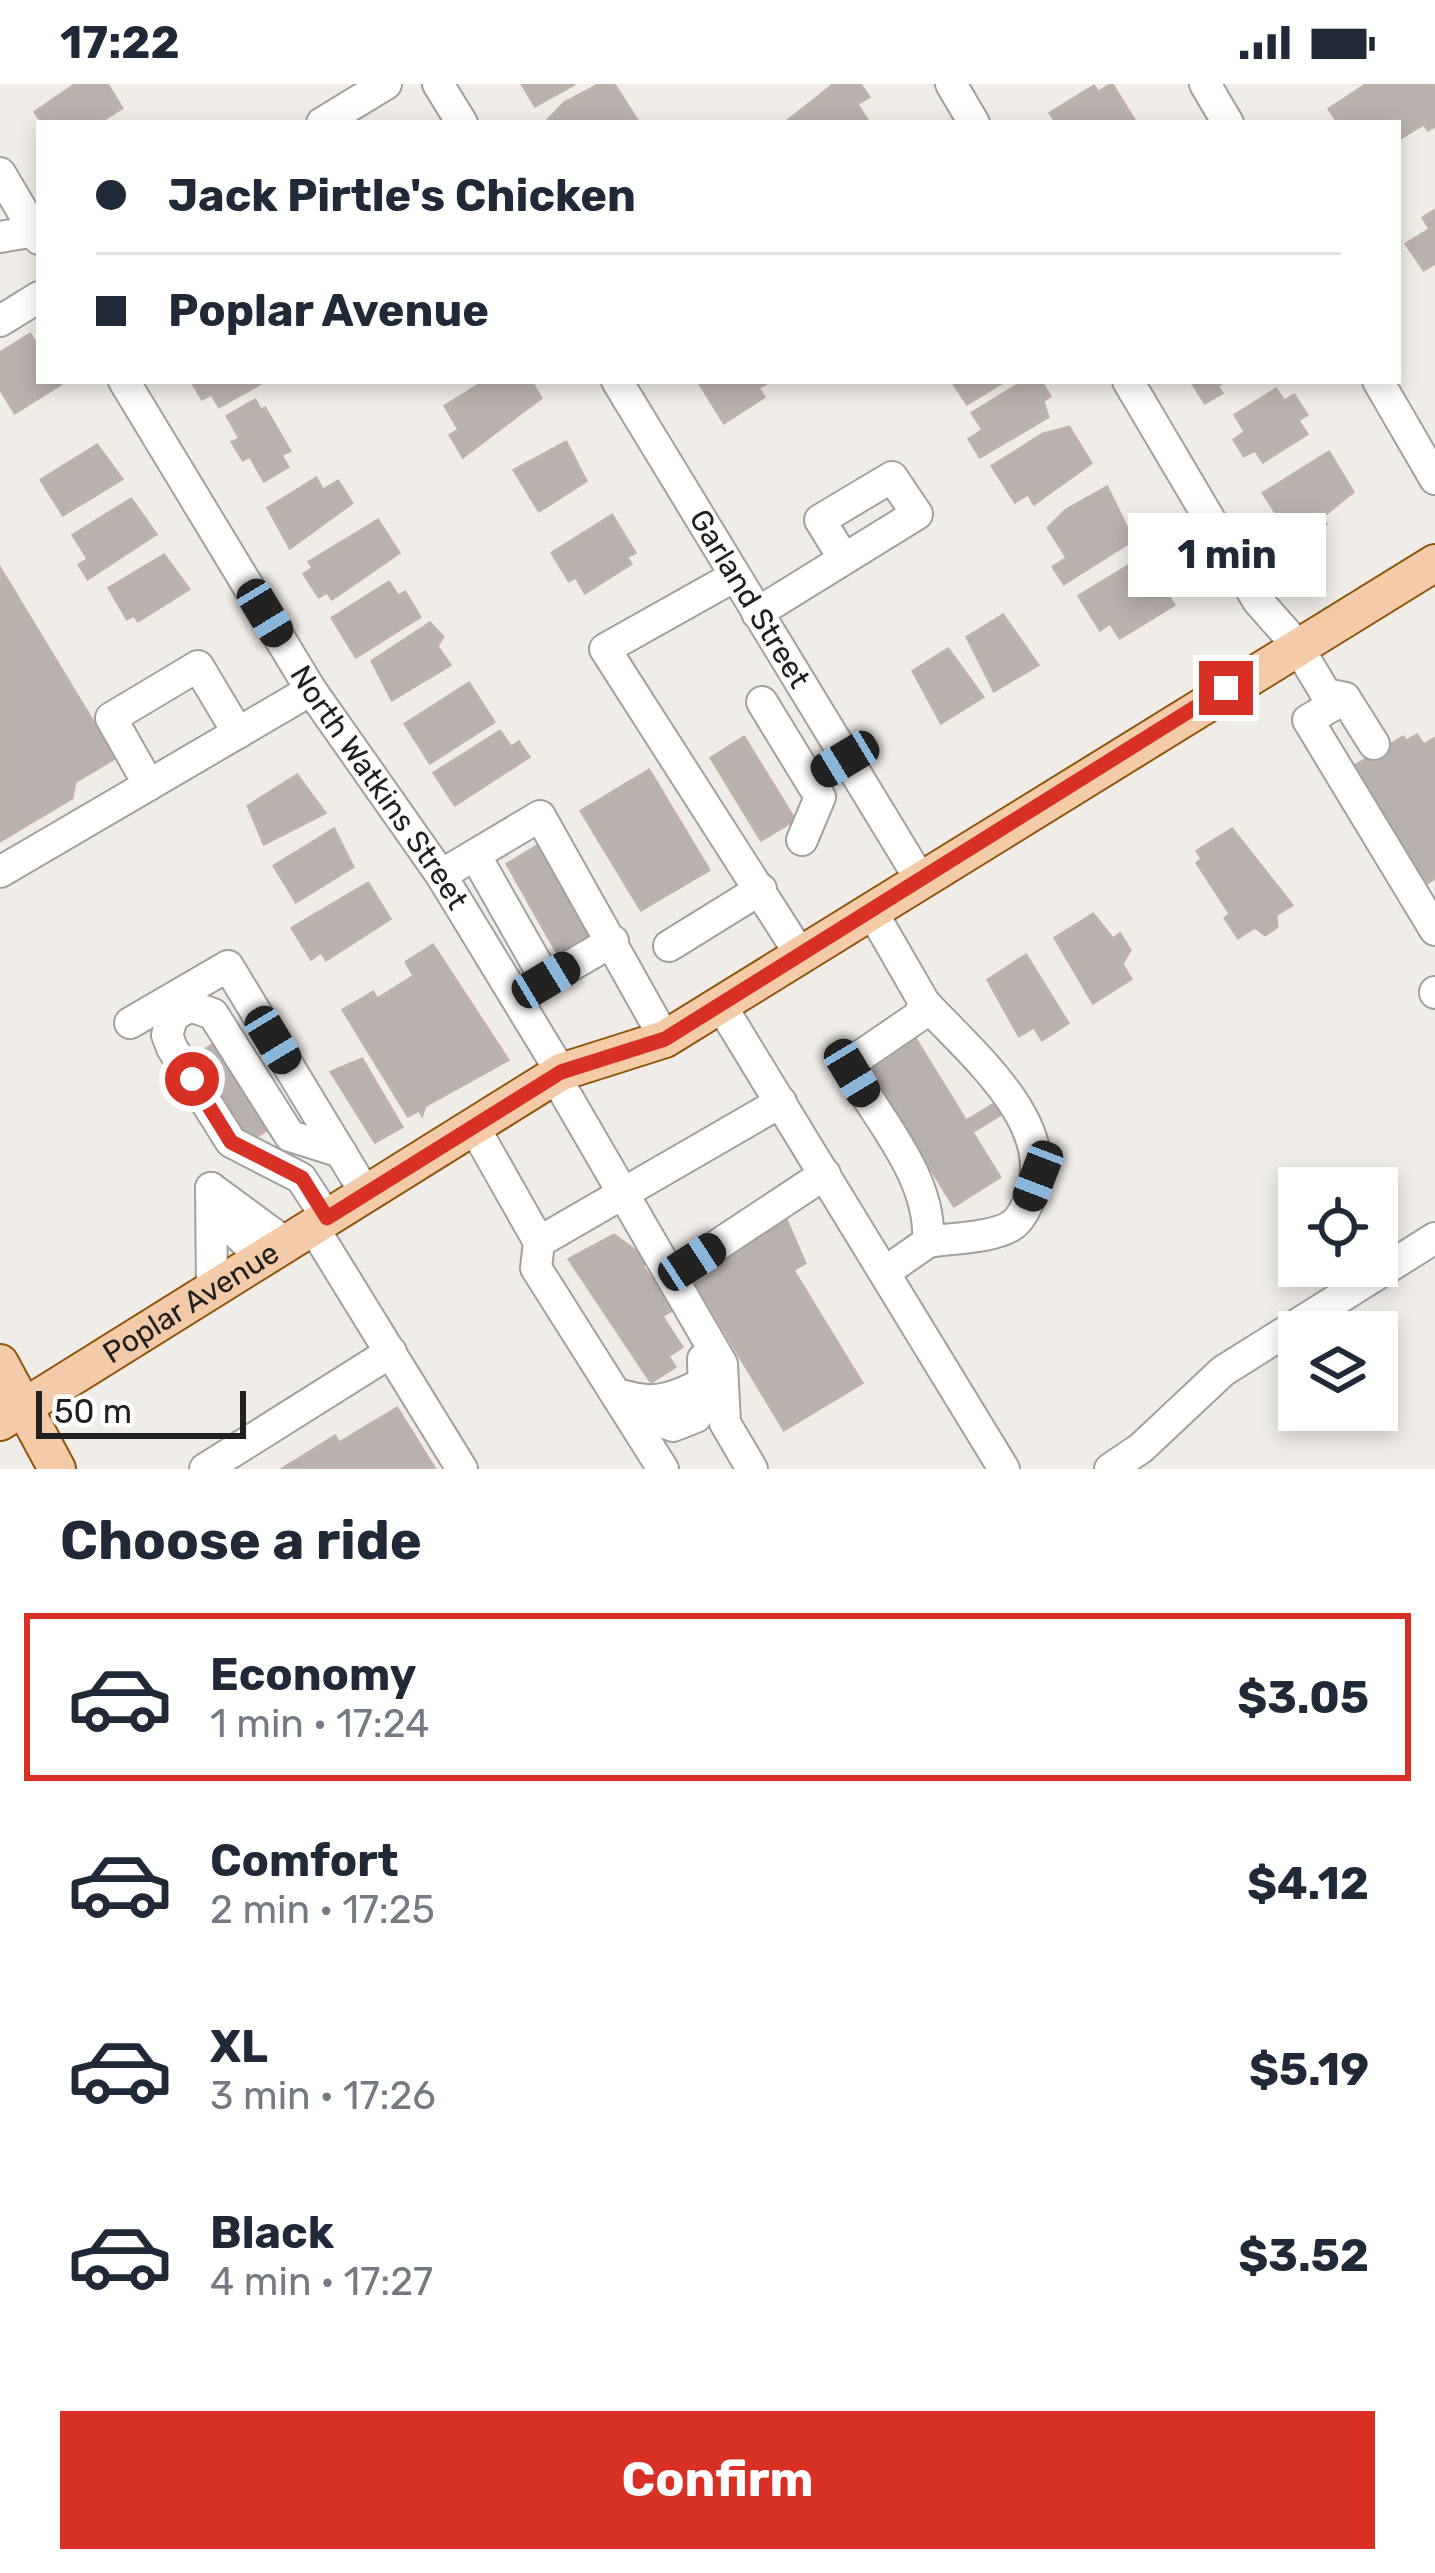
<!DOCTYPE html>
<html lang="en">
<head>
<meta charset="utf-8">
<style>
	:root { --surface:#fff; --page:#f2f2f3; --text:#1f2937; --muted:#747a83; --line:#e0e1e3; --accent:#d93025 }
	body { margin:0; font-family:Rubik,sans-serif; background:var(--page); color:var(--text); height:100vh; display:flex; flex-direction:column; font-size:45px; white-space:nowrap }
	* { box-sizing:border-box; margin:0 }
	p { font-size:39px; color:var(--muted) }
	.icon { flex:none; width:66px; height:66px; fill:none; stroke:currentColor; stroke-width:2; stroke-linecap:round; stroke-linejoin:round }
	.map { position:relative; height:1385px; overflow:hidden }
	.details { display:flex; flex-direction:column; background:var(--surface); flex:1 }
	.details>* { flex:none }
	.banner { position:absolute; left:36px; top:36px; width:1365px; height:264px; border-radius:0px; box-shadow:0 6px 18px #0003; display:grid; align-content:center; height:264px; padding:0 60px; background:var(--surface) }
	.controls { position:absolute; left:1278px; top:1083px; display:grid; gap:24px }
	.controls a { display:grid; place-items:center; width:120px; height:120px; border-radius:0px; background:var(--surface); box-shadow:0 6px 18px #0003; font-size:60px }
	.scale { position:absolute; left:36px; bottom:30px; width:210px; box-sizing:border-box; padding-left:12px; border:6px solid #202020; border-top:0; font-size:33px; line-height:42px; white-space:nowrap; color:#202020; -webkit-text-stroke:9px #fff; paint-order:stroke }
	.end { position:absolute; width:54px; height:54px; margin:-27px; border:15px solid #d93025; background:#fff; box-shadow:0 0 0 6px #fff }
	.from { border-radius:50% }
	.bubble { position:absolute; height:84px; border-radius:0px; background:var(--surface); box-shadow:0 6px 18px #0003; font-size:39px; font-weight:700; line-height:84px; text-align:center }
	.car { position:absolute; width:36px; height:72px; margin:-36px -18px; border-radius:15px; box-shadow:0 0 9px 3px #0007; background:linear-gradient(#222 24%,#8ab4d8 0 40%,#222 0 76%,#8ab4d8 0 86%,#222 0) }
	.banner b { display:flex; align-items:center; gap:42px; height:114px; font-size:45px }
	.banner b+b { border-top:3px solid var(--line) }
	.banner i { width:30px; height:30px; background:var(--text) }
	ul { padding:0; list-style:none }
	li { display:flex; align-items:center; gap:36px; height:168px; margin:0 24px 18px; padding:0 36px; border:6px solid transparent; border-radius:0px }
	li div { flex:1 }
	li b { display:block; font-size:45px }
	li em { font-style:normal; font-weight:700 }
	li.active { border-color:var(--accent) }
	li>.icon { width:108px; height:108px; stroke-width:1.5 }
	h2 { padding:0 60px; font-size:54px; line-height:144px }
	.cta { display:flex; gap:24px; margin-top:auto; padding:24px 60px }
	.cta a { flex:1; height:138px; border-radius:0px; background:var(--accent); color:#fff; font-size:48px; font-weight:700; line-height:138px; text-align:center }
	.status { display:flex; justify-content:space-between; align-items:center; height:84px; padding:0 60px; background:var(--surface); direction:ltr }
	.status svg { height:33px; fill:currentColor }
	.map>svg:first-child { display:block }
</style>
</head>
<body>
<div class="status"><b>17:22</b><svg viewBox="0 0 49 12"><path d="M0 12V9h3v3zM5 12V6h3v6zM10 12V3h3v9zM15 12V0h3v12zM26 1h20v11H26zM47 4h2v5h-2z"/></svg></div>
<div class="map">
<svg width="1435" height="1385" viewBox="0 0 1435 1385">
	<rect width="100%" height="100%" fill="#f0ece8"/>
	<g fill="#b9b1ad" stroke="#c0b2ab" stroke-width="3">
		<polygon points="76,0 107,0 122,24 98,39 42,39 35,28"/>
		<polygon points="522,0 575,0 535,22"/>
		<polygon points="600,0 614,0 639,39 545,39 564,19"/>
		<polygon points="834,0 860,0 869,13 857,20 868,37 785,39"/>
		<polygon points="1112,0 1136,39 1056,39 1050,29 1094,2 1098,8"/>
		<polygon points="1367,0 1435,0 1435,42 1428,46 1424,40 1399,55 1398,39 1338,39 1329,25"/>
		<polygon points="1435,126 1435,179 1424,186 1406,160 1430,145 1423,134"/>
		<polygon points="30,250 39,264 39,297 64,298 15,329 0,305 0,269"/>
		<polygon points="197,297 265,297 219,323 212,310 202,315 193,300"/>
		<polygon points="485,297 531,297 541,314 463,373 450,351 459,346 445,322"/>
		<polygon points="698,297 770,297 758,304 764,313 724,339"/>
		<polygon points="952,297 1005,297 967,320"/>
		<polygon points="1024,297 1041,297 1050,312 1043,317 1048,333 980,373 969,355 983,346 972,329"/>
		<polygon points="1191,297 1225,297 1217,302 1222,309 1205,319"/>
		<polygon points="1276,305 1284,317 1294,311 1307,331 1298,336 1307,350 1263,378 1255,366 1244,372 1234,356 1245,348 1235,331"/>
		<polygon points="255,316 261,326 265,324 290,367 281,371 288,383 264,397 250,372 243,376 232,358 240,355 227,332"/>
		<polygon points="1069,343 1091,379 1034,420 1028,410 1015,418 992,382 1043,350"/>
		<polygon points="566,358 586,397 539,427 514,386"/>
		<polygon points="97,361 122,395 63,431 41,396"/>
		<polygon points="1329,368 1353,408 1322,433 1326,440 1296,460 1263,409"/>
		<polygon points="316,394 323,406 338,397 352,419 290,464 268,424"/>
		<polygon points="1107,403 1133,456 1064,500 1053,483 1067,474 1048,444 1066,426"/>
		<polygon points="131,415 156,450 88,495 79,481 88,475 73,451"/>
		<polygon points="612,431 635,469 627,473 631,480 585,509 576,493 569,497 552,469"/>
		<polygon points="378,436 399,469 332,515 327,508 319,513 304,490 313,484 309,478"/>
		<polygon points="164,471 189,505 138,537 134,531 127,535 109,504"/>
		<polygon points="1144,472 1174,521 1120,554 1110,539 1100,546 1079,512"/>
		<polygon points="0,484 115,674 75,698 72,714 0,757"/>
		<polygon points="389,498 398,512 405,508 420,533 356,573 332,534"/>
		<polygon points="1003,531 1038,581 994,607 967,553"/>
		<polygon points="430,539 443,553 437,562 450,581 392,616 372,577"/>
		<polygon points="948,565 983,613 941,639 913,587"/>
		<polygon points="469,599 494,638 430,679 405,640"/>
		<polygon points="500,647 511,663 519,658 529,673 455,721 434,689"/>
		<polygon points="1417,651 1424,661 1435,654 1435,794 1419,804 1346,687 1403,653 1406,657"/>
		<polygon points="744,653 795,736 761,756 711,674"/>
		<polygon points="649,686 709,786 641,826 581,727"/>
		<polygon points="297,691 325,729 264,760 248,722"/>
		<polygon points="334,745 353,783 296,818 274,782"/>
		<polygon points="1232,745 1292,821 1276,831 1277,843 1265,851 1255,843 1238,854 1225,834 1230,830 1197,779 1202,775 1197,767"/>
		<polygon points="542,759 595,853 560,874 507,780"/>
		<polygon points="368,799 390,835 326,876 321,868 311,875 292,844"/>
		<polygon points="1093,830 1113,855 1120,850 1130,866 1122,880 1131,895 1093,919 1055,854"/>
		<polygon points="433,861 508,976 425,1022 422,1031 419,1026 408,1032 343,926 373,908 377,915 414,892 406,878"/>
		<polygon points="1026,871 1068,939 1042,956 1034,943 1019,952 988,896"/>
		<polygon points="915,954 966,1037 994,1020 1000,1031 972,1048 1000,1093 954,1122 868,984"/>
		<polygon points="222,955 274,1042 247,1058 194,972"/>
		<polygon points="362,975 402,1043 375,1058 331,988"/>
		<polygon points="786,1135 805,1179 793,1186 862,1299 784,1346 695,1198"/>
		<polygon points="614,1151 639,1169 646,1180 642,1182 674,1225 662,1232 682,1263 668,1272 675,1283 651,1298 569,1175"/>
		<polygon points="397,1324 435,1385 282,1385 335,1352 339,1359"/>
	</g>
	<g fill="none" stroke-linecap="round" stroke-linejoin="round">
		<defs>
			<g id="minor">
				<polyline points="438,0 462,39"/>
				<polyline points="951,0 974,39"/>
				<polyline points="1205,0 1228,39"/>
				<polyline points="322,39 386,0"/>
				<polyline points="0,89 39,155"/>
				<polyline points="0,153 35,147"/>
				<polyline points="0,237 39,213"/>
				<path id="s1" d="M124,297L311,606L441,791L561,988"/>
				<path id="s2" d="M617,297L920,795"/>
				<polyline points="1128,297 1258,517 1296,560 1326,610 1345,614 1374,660"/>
				<polyline points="1378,297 1435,395"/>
				<polyline points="735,492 605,565 800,870"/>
				<polyline points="757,529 917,430 892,393 820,436 844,475"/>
				<polyline points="1345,614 1308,636 1435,846"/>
				<polyline points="762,618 820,713 802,756"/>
				<polyline points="149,701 111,634 198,582 238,649"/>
				<polyline points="475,771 546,896 613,857"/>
				<polyline points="0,788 311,606"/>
				<polyline points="441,791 540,732 665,955"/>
				<path d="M871,826L924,918L919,932L853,977L852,989C882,1040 932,1096 928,1158L885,1188"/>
				<polyline points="669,862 761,805"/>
				<polyline points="1435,908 1435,909"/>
				<path d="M924,918C967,966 1059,1039 1031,1111C1027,1122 1021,1136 1011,1142C992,1154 951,1154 928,1158"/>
				<polyline points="720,920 1004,1385"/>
				<polyline points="130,939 228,882 366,1110"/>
				<polyline points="555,992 722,1280 725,1339 752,1385"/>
				<polyline points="474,1043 539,1158 781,1018"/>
				<polyline points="211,1104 212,1206"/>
				<polyline points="211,1104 287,1160"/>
				<polyline points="214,1127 263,1175"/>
				<polyline points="327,1134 301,1094 231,1058 172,964 167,951 173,932 190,922 213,930 290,1052 341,1068"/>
				<polyline points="313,1143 462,1385"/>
				<polyline points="539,1158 536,1184 663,1385"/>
				<polyline points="692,1178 825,1090"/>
				<path d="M625,1312C655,1322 676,1313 704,1299"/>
				<polyline points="642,1318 649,1333 673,1342 696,1333 704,1313 703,1275"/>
				<polyline points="205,1385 391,1268"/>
				<polyline points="1110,1385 1141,1364 1223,1287 1435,1154"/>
			</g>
			<g id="major">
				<polyline points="0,1279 57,1385"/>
				<path id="s3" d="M0,1338L561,988L665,955L1435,479"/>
			</g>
		</defs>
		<use href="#minor" stroke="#a1a1a1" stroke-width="34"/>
		<use href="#major" stroke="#8f560d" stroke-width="40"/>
		<use href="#minor" stroke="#fff" stroke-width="30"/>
		<use href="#major" stroke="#f4cba8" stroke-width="36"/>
	</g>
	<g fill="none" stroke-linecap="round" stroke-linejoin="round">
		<polyline stroke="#d93025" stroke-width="15" points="192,995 231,1058 302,1094 327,1134 561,988 665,955 1226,604"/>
	</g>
	<g text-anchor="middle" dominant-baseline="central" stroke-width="9" stroke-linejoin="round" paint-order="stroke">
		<g font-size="30" fill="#202020" stroke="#fff">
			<text stroke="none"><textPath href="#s2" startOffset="255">Garland Street</textPath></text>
			<text stroke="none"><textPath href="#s1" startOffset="480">North Watkins Street</textPath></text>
			<text stroke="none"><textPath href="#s3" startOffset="225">Poplar Avenue</textPath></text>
		</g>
	</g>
</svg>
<div class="controls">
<a><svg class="icon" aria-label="locate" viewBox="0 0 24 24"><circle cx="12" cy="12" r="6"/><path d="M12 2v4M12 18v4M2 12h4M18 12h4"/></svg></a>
<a><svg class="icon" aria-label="layers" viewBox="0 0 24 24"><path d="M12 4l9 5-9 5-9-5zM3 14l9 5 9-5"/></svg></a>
</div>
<div class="scale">50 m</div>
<i class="end from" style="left:192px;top:995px"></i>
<i class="end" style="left:1226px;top:604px"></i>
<div class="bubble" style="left:1128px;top:429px;width:198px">1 min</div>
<i class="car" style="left:265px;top:529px;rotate:149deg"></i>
<i class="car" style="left:845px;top:675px;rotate:239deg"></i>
<i class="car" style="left:546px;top:896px;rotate:59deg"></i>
<i class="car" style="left:273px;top:956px;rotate:149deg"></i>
<i class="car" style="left:852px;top:989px;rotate:149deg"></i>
<i class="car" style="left:1038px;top:1092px;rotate:201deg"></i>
<i class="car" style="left:692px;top:1178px;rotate:57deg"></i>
<div class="banner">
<b><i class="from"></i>Jack Pirtle's Chicken</b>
<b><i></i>Poplar Avenue</b>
</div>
</div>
<section class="details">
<h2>Choose a ride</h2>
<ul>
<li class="active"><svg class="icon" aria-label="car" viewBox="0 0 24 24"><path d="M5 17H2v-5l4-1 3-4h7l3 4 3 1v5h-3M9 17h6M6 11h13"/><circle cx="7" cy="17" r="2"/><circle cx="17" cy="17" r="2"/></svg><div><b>Economy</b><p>1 min · 17:24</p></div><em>$3.05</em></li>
<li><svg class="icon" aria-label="car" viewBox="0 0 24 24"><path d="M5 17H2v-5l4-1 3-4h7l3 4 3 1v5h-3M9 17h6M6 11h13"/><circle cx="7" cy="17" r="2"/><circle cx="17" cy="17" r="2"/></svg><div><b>Comfort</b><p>2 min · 17:25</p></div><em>$4.12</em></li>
<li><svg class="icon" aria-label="car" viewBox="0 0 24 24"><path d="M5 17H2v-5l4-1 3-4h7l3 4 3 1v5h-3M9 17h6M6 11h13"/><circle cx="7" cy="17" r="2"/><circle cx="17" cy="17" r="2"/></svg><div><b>XL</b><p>3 min · 17:26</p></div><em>$5.19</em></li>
<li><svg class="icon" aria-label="car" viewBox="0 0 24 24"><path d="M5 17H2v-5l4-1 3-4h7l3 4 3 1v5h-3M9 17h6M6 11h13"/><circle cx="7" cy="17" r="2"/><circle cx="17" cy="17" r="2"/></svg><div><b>Black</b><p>4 min · 17:27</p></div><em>$3.52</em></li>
</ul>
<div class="cta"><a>Confirm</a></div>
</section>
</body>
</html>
